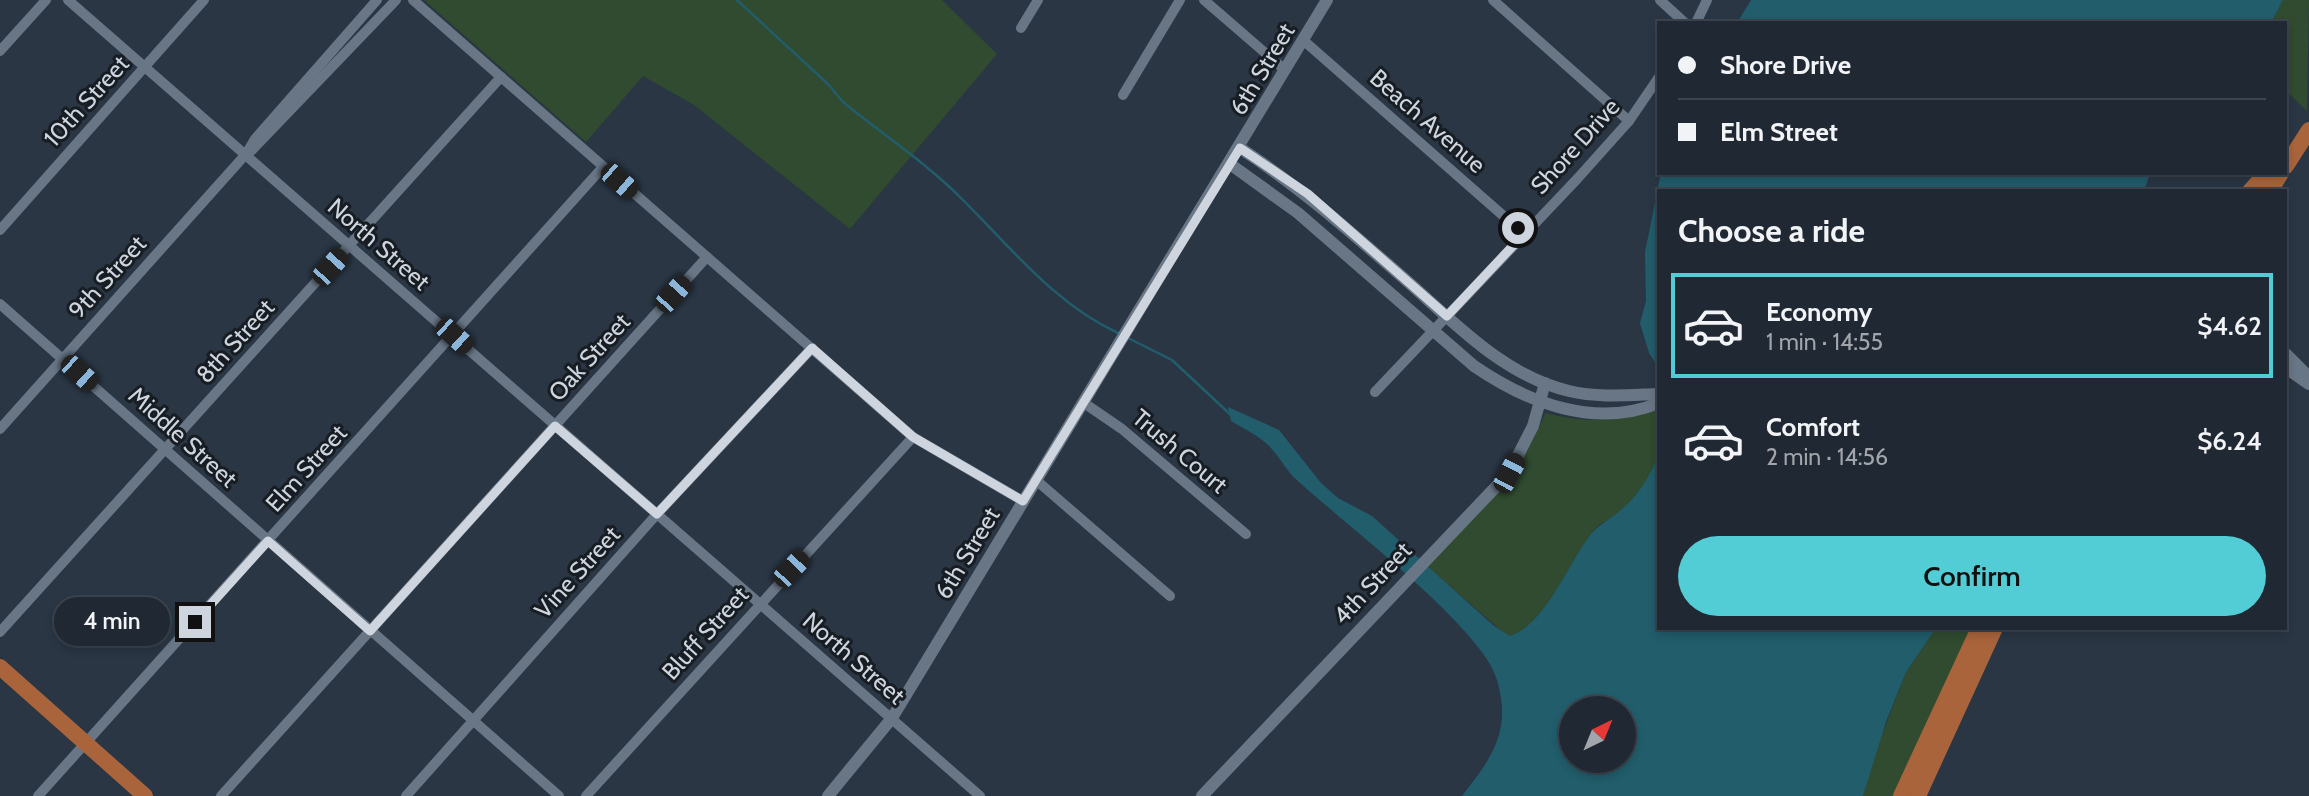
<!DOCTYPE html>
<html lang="en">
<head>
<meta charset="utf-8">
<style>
	:root { --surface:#202833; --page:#2d343f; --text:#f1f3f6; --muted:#a2a6ac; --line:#3d444e; --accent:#52ccd5 }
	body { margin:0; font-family:Cabin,sans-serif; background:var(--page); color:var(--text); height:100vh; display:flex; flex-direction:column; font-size:26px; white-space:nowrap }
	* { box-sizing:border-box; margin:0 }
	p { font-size:23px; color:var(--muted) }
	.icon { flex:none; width:38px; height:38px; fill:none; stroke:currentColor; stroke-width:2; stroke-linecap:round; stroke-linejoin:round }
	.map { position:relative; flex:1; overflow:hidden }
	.details { position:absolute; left:1657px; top:189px; width:630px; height:441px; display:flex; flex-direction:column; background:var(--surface); border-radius:0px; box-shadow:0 4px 10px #0003,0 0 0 2px var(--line) }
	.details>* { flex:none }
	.hud { position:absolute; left:1657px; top:21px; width:630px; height:154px; border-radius:0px; box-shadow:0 4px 10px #0003,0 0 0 2px var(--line); display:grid; align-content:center; height:154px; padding:0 21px; background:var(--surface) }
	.needle { width:46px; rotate:43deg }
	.controls { position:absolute; left:1559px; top:696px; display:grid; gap:14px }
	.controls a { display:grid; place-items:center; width:77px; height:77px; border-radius:50%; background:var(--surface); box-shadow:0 4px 10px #0003,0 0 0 2px var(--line); font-size:35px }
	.end { position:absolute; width:32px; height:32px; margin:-16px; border:9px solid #ced5de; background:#111; box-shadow:0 0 0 4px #111 }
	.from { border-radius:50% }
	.bubble { position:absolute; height:49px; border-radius:24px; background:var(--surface); box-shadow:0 4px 10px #0003,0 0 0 2px var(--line); font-size:23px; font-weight:600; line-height:49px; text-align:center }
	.car { position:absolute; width:21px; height:42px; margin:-21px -10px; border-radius:9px; box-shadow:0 0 5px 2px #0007; background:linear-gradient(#222 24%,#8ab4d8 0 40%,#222 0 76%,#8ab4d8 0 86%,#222 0) }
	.hud b { display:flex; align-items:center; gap:24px; height:66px; font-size:26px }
	.hud b+b { border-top:2px solid var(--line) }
	.hud i { width:18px; height:18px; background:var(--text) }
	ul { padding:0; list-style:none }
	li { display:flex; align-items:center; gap:21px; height:105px; margin:0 14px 10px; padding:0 7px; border:4px solid transparent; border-radius:0px }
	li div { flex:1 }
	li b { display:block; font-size:26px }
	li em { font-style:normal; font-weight:600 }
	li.selected { border-color:var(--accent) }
	li>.icon { width:63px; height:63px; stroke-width:1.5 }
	h2 { padding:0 21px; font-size:32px; line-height:84px }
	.action { display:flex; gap:14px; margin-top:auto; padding:14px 21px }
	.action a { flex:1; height:80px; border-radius:42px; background:var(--accent); color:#111; font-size:28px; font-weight:600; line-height:80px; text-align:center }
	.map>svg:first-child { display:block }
</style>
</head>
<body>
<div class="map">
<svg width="2309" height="796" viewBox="0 0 2309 796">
	<rect width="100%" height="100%" fill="#2a3644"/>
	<g fill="#304b30">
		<polygon points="424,0 942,0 997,54 850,229 694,105 643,76 586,142"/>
		<polygon points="2283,0 2309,0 2307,111 2286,91 2286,23 2271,23"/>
		<path d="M1659,408C1659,430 1661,451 1652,471C1644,487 1631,502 1618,513C1611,519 1602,522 1596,528C1569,559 1548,623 1510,636L1504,633L1427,566C1472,519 1522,475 1545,413C1590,424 1615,421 1659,408Z"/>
		<polygon points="1936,628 1973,628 1895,796 1863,796 1872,761 1906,672"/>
	</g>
	<g fill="#215d6b" fill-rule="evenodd">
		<polygon points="1751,0 2283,0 2271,23 1737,23"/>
		<polygon points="1661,173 2150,173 2144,191 1659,191 1659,368 1649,353 1640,323 1646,301 1645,252"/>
		<path d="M1228,407L1279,430L1321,483L1338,498L1372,516L1493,625L1510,636C1546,624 1568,563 1591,534C1599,525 1607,521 1616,514C1637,498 1650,477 1659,453V628H1936L1906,672L1886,722L1863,796H1462C1492,757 1512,732 1497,680C1484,629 1341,521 1298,481C1286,471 1279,455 1267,444C1257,435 1243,428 1231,421ZM1572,709H1624V761H1572Z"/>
	</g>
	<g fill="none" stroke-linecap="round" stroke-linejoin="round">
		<g stroke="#215d6b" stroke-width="2.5">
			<path d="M737,0L828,84L843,102C882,134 928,164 963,200C1012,249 1056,305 1120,334"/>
			<polyline points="1126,337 1172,360 1232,416"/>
		</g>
		<g stroke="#687686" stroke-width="10">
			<polyline points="68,0 980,796"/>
			<polyline points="413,0 913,437 1023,501"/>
			<polyline points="1204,0 1285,70"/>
			<polyline points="1493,0 1629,121"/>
			<polyline points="1660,0 1685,23"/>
			<polyline points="1696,23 1707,0"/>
			<polyline points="1021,28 1038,0"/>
			<polyline points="1303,40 1524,234"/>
			<polyline points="0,51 46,0"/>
			<polyline points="1123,95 1180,0"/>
			<polyline points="251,151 396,0"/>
			<polyline points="0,230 204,0"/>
			<polyline points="0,304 559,796"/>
			<polyline points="1375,392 1578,178 1629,121 1659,77"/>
			<polyline points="1084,403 1122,429 1246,534"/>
			<polyline points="0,429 246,154 255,139 377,0"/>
			<polyline points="1036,480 1170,596"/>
			<polyline points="0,632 501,77"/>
			<polyline points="38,796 603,167"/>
			<polyline points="221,796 707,257"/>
			<polyline points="406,796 657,514 812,348"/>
			<polyline points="586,796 913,437"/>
		</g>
		<g stroke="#687686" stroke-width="12">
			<path d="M1240,148C1300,187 1353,234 1407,281C1455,323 1504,376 1569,391C1598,398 1629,395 1659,394"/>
			<path d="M1230,164L1298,213L1474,366C1528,403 1595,429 1659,403"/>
			<polyline points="2286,354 2309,377"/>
			<polyline points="2286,368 2309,384"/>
			<polyline points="828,796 892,718 1327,0"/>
			<polyline points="1202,796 1509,473 1533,426 1545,383"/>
		</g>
		<g stroke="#a9643b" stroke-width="16">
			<polyline points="2286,166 2309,130"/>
			<polyline points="2250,191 2266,173"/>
			<polyline points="2270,191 2281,173"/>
			<polyline points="0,667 145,796"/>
			<polyline points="1901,796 1979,628"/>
			<polyline points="1918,796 1995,628"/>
		</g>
	</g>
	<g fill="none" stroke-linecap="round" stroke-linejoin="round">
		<polyline stroke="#ced5de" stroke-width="9" points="195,622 268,541 370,631 555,426 657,514 812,348 913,437 1023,501 1240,148 1308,194 1447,316 1524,234 1518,228"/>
	</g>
	<g text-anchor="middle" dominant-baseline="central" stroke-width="6" stroke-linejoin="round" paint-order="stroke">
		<g font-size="24" fill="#ced5de" stroke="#171d23">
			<text transform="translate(1262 69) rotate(-59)">6th Street</text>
			<text transform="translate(86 101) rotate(-48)">10th Street</text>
			<text transform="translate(1428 121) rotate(41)">Beach Avenue</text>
			<text transform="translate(1575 146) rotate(-48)">Shore Drive</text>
			<text transform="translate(379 244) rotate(41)">North Street</text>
			<text transform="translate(107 277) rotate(-48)">9th Street</text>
			<text transform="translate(235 341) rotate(-48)">8th Street</text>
			<text transform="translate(589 357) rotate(-48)">Oak Street</text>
			<text transform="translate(183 437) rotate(42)">Middle Street</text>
			<text transform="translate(1180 451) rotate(40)">Trush Court</text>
			<text transform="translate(306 468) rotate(-48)">Elm Street</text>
			<text transform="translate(967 553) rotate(-59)">6th Street</text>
			<text transform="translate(577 572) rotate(-48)">Vine Street</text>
			<text transform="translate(1372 583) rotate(-47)">4th Street</text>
			<text transform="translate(705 633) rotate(-48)">Bluff Street</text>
			<text transform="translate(854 658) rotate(41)">North Street</text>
		</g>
	</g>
</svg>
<div class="controls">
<a><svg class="needle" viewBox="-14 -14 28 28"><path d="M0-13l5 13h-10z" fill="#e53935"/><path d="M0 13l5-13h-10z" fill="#a2a6ac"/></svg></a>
</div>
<i class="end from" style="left:1518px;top:228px"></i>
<i class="end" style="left:195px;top:622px"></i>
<div class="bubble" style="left:54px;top:597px;width:116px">4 min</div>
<i class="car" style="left:619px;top:181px;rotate:131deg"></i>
<i class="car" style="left:330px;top:267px;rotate:42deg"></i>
<i class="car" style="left:673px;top:294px;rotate:42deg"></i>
<i class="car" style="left:454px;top:336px;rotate:132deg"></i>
<i class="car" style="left:79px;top:373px;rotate:132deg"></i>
<i class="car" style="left:1509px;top:473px;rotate:28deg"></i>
<i class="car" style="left:791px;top:569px;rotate:43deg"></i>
<div class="hud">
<b><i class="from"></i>Shore Drive</b>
<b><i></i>Elm Street</b>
</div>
<section class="details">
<h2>Choose a ride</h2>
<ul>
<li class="selected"><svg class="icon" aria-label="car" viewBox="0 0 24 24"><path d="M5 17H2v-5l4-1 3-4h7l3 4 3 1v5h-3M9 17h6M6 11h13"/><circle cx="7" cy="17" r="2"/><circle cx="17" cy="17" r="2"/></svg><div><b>Economy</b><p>1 min · 14:55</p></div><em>$4.62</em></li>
<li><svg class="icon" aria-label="car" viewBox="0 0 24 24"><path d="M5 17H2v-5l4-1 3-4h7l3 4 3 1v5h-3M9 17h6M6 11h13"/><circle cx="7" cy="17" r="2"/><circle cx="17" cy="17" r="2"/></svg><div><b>Comfort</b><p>2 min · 14:56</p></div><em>$6.24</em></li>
</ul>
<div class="action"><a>Confirm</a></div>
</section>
</div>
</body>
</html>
